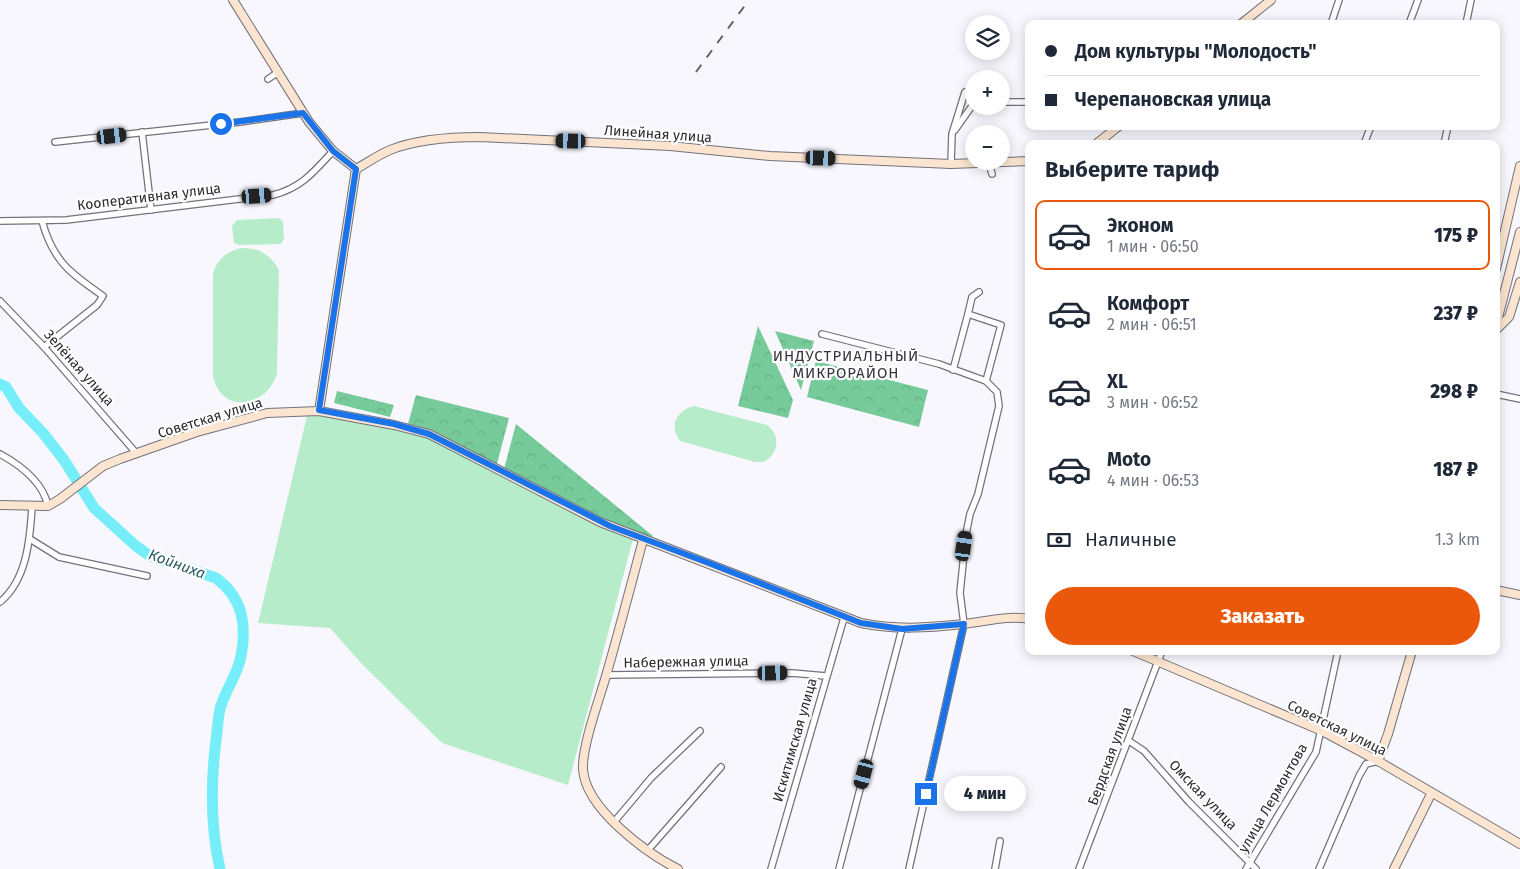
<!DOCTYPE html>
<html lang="ru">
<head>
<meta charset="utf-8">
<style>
	:root { --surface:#fff; --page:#f2f2f3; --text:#1f2937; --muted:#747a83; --line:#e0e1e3; --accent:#ea580c }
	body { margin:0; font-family:"Fira Sans",sans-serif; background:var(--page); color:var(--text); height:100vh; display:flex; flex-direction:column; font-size:19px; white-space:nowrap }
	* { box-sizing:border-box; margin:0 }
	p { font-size:16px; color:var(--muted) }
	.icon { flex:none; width:28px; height:28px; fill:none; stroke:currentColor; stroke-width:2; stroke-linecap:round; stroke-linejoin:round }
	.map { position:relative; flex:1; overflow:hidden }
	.side { position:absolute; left:1025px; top:140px; width:475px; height:515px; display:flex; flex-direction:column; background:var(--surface); border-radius:10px; box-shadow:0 2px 12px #0003 }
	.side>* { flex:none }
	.banner { position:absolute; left:1025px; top:20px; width:475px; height:110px; border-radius:10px; box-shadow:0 2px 12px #0003; display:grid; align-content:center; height:110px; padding:0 20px; background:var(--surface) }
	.buttons { position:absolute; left:965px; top:15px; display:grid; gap:10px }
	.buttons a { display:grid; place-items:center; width:45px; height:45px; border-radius:50%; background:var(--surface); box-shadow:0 2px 12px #0003; font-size:25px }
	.end { position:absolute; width:22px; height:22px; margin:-11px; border:6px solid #1a73e8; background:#fff; box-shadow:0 0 0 2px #fff }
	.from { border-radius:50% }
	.bubble { position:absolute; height:35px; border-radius:18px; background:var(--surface); box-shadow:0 2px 12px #0003; font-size:16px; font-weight:800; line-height:35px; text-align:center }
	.car { position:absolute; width:15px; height:30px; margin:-15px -8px; border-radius:6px; box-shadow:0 0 4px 1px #0007; background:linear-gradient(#222 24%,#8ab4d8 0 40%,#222 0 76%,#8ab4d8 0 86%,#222 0) }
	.banner b { display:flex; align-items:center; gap:18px; height:48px; font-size:19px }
	.banner b+b { border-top:1px solid var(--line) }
	.banner i { width:12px; height:12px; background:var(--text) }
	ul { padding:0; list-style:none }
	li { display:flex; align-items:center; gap:15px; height:70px; margin:0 10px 8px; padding:0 10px; border:2px solid transparent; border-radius:10px }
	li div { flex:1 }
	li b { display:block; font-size:19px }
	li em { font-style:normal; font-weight:800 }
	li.on { border-color:var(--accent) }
	li>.icon { width:45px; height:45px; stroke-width:1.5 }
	h2 { padding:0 20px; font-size:22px; line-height:60px }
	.pay { display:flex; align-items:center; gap:12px; height:55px; padding:0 20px; font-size:19px }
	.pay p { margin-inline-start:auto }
	.cta { display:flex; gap:10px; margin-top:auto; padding:10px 20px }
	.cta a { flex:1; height:58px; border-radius:30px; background:var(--accent); color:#fff; font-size:20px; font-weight:800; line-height:58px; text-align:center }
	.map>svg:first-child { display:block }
</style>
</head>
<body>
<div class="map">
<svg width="1520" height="869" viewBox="0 0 1520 869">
	<defs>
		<pattern id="forest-crowns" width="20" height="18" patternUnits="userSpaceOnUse" patternTransform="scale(1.25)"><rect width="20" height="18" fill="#77cb9a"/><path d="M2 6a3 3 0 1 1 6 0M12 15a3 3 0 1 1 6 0" fill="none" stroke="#67ae85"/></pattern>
	</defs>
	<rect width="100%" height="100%" fill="#f8f7fe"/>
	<g fill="url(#forest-crowns)">
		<polygon points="758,326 793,400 788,418 738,406"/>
		<polygon points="775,331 814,341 801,390"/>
		<polygon points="816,361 928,390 919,427 807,397"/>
		<polygon points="337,391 394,405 390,417 334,403"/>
		<polygon points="416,395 509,418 497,464 430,430 408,424"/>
		<polygon points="516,424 653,536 650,539 598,516 504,469"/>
	</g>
	<g fill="#b7ecca">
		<polygon points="279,218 283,222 284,239 281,244 239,245 234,243 232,226 237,220"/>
		<path d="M241,248C259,248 270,254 279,270L277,374C266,408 221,415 213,376V275C216,260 226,252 241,248Z"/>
		<path d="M694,406L767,425C781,436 779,453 764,462H755L680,441C668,426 677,410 694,406Z"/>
		<polygon points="307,416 336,416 426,435 579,516 633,539 568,785 442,743 361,663 330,628 258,623"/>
	</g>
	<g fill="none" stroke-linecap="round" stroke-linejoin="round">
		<path stroke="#76eef9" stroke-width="11" d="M0,384L6,387L19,408L43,433L64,460L94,508L136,546L150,556L216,578C243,598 247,625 241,656C238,674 226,689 221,706C218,714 218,724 217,732C211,776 210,826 220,869"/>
		<defs>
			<g id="street">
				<polyline points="1331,24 1339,0"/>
				<polyline points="1409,24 1418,0"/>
				<polyline points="1466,24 1471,0"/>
				<polyline points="268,79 277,73"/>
				<polyline points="1001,102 1029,102"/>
				<polyline points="955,130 974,103"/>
				<polyline points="142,132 151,210"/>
				<polyline points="55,142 240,122 303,113"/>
				<polyline points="1364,144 1371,126"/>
				<polyline points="1444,144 1448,126"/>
				<polyline points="989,163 992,174"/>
				<polyline points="951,164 952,134 965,92"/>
				<path d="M0,221L66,220L273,195C301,188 314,172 333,151"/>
				<path d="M42,221C53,261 70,273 103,296L97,305L44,347"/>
				<polyline points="0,301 44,347 137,454"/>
				<polyline points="968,314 972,297 979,292"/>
				<polyline points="822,334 939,364 986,381 997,392 999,406 978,494 970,514 966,534 960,593 964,624 909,869"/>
				<polyline points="953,370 968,314 1001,325 986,381"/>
				<polyline points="1496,394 1520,399"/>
				<path d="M0,454C20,465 43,482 48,506"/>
				<polyline points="30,539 59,557 147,576"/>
				<path d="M0,602C27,580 30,539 32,507"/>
				<polyline points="606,675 792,673 826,676"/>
				<polyline points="1129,741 1144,751 1189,802 1256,869"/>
				<polyline points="614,822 651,778 700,731"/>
				<polyline points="648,850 721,767"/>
				<polyline points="771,869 844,618"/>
				<polyline points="839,869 902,629"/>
				<polyline points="995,869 1000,841"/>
				<polyline points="1079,869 1162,651"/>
				<polyline points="1246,869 1316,752 1338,651"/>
				<polyline points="1319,869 1359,776 1366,764 1378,761"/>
			</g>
			<g id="secondary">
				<polyline points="233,0 309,122 333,151 356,169"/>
				<polyline points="1241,24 1271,0"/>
				<polyline points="1096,144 1119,126"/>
				<polyline points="1496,269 1520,166"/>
				<polyline points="1496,325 1520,232"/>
				<polyline points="1496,330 1509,317 1520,282"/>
				<path d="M319,411L356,169C367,163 378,155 390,150C417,139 451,137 480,137L670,146L770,156L951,164L1029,161"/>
				<path d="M0,505L48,506L60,499L103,466L120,459L197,432L267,413L319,411L394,425L429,434L600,522L861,623C895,630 928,628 963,624C985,622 1006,615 1029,619"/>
				<path d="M643,540C631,585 619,631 606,676C599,700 582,746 583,769C585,808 646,853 678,869"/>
				<polyline points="1496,590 1520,595"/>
				<polyline points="1133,651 1322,731 1378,761 1520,844"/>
				<polyline points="1378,761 1388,734 1412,651"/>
				<polyline points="1394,869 1431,794"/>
			</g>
		</defs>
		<use href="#street" stroke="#73727b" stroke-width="8"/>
		<use href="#secondary" stroke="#73727b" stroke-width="10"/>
		<use href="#street" stroke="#fff" stroke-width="5.5"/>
		<use href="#secondary" stroke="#fbe5d0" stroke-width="8"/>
		<polyline stroke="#606064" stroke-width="2" stroke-dasharray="9 9" stroke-linecap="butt" points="696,72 749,0"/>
	</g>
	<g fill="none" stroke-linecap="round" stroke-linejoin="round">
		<polyline stroke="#1a73e8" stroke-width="6" points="221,124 303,113 333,151 356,169 319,410 394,424 429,434 610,526 706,562 861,623 902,629 964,624 926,794"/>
	</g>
	<g text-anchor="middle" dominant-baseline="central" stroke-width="4.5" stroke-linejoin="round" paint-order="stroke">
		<g font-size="14" fill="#2c2c30" stroke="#fff">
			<text transform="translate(658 134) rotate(4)">Линейная улица</text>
			<text transform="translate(149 197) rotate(-7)">Кооперативная улица</text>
			<text transform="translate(79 368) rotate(48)">Зелёная улица</text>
			<text transform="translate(210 418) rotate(-17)">Советская улица</text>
			<text transform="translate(686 662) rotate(-1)">Набережная улица</text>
			<text transform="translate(1337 728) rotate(26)">Советская улица</text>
			<text transform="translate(795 740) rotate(-74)">Искитимская улица</text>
			<text transform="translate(1110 756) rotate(-70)">Бердская улица</text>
			<text transform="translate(1203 795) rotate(46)">Омская улица</text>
			<text transform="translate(1273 798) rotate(-60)">улица Лермонтова</text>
		</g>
		<g font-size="15" letter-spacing="1" fill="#36353d" stroke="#fff">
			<text x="846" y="356">ИНДУСТРИАЛЬНЫЙ<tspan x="846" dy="17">МИКРОРАЙОН</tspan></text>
		</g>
		<g font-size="15" font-style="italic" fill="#295c61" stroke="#fff">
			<text transform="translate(177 564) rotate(20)">Койниха</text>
		</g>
	</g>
</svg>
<div class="buttons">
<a><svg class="icon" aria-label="layers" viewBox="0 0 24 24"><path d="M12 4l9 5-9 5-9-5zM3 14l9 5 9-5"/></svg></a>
<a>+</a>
<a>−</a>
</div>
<i class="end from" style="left:221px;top:124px"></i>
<i class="end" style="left:926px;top:794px"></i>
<div class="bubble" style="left:944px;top:776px;width:82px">4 мин</div>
<i class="car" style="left:112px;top:136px;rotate:83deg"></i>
<i class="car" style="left:571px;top:141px;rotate:271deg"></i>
<i class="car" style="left:821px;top:158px;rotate:92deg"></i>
<i class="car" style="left:257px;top:196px;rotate:86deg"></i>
<i class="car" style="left:964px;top:546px;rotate:8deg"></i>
<i class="car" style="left:773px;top:673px;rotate:89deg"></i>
<i class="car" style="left:864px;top:774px;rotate:195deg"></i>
<div class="banner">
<b><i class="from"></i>Дом культуры &quot;Молодость&quot;</b>
<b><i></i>Черепановская улица</b>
</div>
<section class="side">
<h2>Выберите тариф</h2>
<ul>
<li class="on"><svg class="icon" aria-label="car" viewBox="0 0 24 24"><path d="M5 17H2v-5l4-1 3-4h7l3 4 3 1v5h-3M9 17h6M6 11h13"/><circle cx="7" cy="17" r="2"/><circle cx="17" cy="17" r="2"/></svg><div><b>Эконом</b><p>1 мин · 06:50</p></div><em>175 ₽</em></li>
<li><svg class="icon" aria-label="car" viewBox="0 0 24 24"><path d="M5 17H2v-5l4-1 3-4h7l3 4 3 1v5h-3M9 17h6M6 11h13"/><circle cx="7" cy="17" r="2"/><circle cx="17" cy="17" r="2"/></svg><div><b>Комфорт</b><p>2 мин · 06:51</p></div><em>237 ₽</em></li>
<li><svg class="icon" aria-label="car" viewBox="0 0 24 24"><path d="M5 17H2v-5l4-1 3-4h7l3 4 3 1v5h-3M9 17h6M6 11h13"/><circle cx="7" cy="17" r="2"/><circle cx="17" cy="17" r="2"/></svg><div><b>XL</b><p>3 мин · 06:52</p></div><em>298 ₽</em></li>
<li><svg class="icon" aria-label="car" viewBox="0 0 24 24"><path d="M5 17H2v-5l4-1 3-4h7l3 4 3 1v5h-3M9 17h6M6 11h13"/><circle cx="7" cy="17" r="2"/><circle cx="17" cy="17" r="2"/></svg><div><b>Moto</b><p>4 мин · 06:53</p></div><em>187 ₽</em></li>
</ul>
<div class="pay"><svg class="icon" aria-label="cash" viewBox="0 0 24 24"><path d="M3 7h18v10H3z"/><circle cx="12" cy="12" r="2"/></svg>Наличные<p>1.3 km</p></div>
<div class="cta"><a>Заказать</a></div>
</section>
</div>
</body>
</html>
